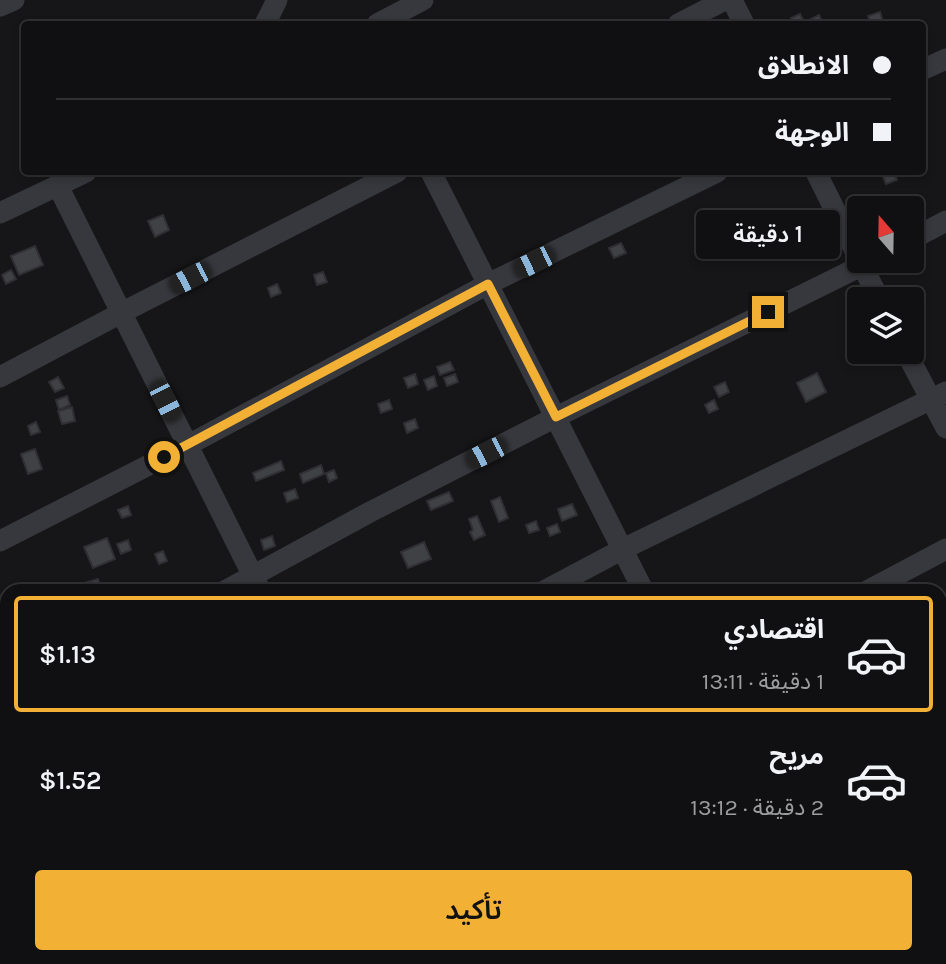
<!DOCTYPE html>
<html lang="ar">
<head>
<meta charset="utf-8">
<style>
	:root { --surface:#101012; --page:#19191b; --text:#f1f3f6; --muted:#9c9d9f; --line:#303032; --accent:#f2b134 }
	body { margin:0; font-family:Karla,"Noto Sans Arabic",sans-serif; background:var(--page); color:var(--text); direction:rtl; height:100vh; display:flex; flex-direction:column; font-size:26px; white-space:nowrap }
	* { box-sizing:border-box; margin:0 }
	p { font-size:23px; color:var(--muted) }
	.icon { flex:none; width:38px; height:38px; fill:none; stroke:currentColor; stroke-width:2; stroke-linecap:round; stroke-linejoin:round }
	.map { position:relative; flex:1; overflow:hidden; direction:ltr }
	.details { position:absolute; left:0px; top:584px; width:947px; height:380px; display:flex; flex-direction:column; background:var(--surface); border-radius:21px 21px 0 0; box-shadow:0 4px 10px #0003,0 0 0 2px var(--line); direction:rtl }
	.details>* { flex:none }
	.guide { position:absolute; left:21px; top:21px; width:905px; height:154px; border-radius:7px; box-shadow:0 4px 10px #0003,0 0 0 2px var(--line); direction:rtl; display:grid; align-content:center; height:154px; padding:0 35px; background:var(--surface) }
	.needle { width:46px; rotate:340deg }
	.controls { position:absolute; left:847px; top:196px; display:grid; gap:14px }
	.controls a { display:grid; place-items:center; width:77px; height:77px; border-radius:7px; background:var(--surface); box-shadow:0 4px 10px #0003,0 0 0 2px var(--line); font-size:35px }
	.end { position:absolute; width:32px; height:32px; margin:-16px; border:9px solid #f2b134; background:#111; box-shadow:0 0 0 4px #111 }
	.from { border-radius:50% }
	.bubble { position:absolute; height:49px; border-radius:7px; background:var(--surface); box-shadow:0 4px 10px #0003,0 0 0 2px var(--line); font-size:23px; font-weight:600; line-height:49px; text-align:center; direction:rtl }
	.car { position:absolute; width:21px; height:42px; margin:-21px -10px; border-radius:9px; box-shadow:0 0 5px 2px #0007; background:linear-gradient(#222 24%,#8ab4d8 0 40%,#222 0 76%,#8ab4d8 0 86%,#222 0) }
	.guide b { display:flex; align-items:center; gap:24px; height:66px; font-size:26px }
	.guide b+b { border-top:2px solid var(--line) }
	.guide i { width:18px; height:18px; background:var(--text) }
	ul { padding:12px 0 0; list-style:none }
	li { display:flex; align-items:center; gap:21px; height:116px; margin:0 14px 10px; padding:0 21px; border:4px solid transparent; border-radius:7px }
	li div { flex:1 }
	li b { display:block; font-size:26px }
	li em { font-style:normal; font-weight:600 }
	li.on { border-color:var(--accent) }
	li>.icon { width:63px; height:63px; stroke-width:1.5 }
	.primary-button { display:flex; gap:14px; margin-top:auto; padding:14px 35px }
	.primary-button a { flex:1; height:80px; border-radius:7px; background:var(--accent); color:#111; font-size:28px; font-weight:600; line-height:80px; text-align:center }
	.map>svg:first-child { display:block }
</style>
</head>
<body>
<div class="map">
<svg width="946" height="964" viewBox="0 0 946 964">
	<rect width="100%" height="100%" fill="#161618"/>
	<g fill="#404145" stroke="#303034" stroke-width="2">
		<polygon points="880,12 883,22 871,24 868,16"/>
		<polygon points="800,14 805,24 794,24 791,18"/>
		<polygon points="819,15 823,24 811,24 809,20"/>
		<polygon points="888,172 894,172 897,180 886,184 882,174"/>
		<polygon points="163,215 169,230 155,237 148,221"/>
		<polygon points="621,243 626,253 614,258 609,248"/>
		<polygon points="35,246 43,265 19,275 11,256"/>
		<polygon points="11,270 16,279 6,284 2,275"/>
		<polygon points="323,272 327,282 317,285 314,275"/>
		<polygon points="277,284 281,293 271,297 268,288"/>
		<polygon points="914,292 919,303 912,306 912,299 906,299 905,296"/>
		<polygon points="450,362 454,370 440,375 437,367"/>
		<polygon points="817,373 826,392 806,402 797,383"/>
		<polygon points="415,374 418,384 408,388 404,378"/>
		<polygon points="455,374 458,382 447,386 444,378"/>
		<polygon points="434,376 437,386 428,390 424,380"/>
		<polygon points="58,377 64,388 55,392 49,382"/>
		<polygon points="725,382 729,392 719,397 714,387"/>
		<polygon points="67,396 70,405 59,410 56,400"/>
		<polygon points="389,400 392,409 381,413 378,404"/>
		<polygon points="714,400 718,409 709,413 705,405"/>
		<polygon points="72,407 75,421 62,424 58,411"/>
		<polygon points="415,419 418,428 407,433 404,423"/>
		<polygon points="36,422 40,432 31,435 28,426"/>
		<polygon points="35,449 42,469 28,474 21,454"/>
		<polygon points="281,461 284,470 256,481 253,473"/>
		<polygon points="321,465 324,474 303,483 300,474"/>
		<polygon points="334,470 337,478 329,482 326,473"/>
		<polygon points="295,489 298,498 287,502 284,493"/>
		<polygon points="449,492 453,501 431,510 427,501"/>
		<polygon points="500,497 508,518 499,522 491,501"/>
		<polygon points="572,504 577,515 562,521 558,509"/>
		<polygon points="128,506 131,515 122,518 118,510"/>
		<polygon points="477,516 485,535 474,540 470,532 473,530 469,519"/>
		<polygon points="536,521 539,530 529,533 526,525"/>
		<polygon points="557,524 560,532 550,536 547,528"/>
		<polygon points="272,536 275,546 264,550 261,540"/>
		<polygon points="107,538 115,559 93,568 84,547"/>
		<polygon points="128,540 131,550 121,554 117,544"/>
		<polygon points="424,542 431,559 408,568 401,552"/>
		<polygon points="163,551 167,561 159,564 155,554"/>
		<polygon points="98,579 102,592 88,592 85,583"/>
		<polygon points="7,766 7,793 6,793 0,780 0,769"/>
	</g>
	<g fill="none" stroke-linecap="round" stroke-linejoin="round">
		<g stroke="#37383d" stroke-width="21">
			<polyline points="732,0 744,24"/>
			<polyline points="0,6 14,0"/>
			<polyline points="265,24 277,0"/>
			<polyline points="377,24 423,0"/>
			<polyline points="678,24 725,0"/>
			<polyline points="922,70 946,59"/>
			<polyline points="431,172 644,592"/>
			<polyline points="816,172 859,259"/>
			<polyline points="58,186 261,592"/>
			<polyline points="0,213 86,172"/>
			<polyline points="912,239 946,221"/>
			<polyline points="860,261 879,299"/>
			<polyline points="906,352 946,428"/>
			<polyline points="0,377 121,313 397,172"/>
			<polyline points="0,541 188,445 488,284 717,172"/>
			<polyline points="223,592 370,512 556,417 871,261"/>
			<polyline points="542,592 623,549 946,392"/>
			<polyline points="865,592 946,549"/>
			<polyline points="0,706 7,702"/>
			<polyline points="940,751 946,748"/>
			<polyline points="0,860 7,873"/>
			<polyline points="940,927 946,923"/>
			<polyline points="49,957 53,964"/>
			<polyline points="444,957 448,964"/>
			<polyline points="831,957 835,964"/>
			<polyline points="159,964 171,957"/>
			<polyline points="523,964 536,957"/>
			<polyline points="863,964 877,957"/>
		</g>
	</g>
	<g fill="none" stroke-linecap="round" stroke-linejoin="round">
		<polyline stroke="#f2b134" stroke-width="9" points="164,457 488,284 556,417 768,312"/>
	</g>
</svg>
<div class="controls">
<a><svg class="needle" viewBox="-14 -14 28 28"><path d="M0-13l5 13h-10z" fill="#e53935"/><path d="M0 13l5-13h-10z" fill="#9c9d9f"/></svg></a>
<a><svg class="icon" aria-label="layers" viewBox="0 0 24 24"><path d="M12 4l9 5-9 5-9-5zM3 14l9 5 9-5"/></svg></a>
</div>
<i class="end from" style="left:164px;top:457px"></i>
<i class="end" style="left:768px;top:312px"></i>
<div class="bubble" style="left:696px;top:210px;width:144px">1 دقيقة</div>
<i class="car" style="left:534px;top:262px;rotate:244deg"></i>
<i class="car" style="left:190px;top:278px;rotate:243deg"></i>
<i class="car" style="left:165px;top:401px;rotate:153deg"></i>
<i class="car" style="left:486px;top:453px;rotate:243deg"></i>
<div class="guide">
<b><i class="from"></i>الانطلاق</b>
<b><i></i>الوجهة</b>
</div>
<section class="details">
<ul>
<li class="on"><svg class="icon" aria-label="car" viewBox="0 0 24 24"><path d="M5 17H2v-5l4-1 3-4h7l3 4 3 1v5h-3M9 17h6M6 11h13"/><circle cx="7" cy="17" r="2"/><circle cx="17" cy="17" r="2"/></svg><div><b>اقتصادي</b><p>1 دقيقة · 13:11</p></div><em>$1.13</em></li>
<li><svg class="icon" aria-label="car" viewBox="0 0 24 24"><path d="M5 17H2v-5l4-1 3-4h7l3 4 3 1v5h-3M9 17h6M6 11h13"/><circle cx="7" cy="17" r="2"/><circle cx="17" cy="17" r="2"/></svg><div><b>مريح</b><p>2 دقيقة · 13:12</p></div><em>$1.52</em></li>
</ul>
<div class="primary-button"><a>تأكيد</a></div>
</section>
</div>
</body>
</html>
